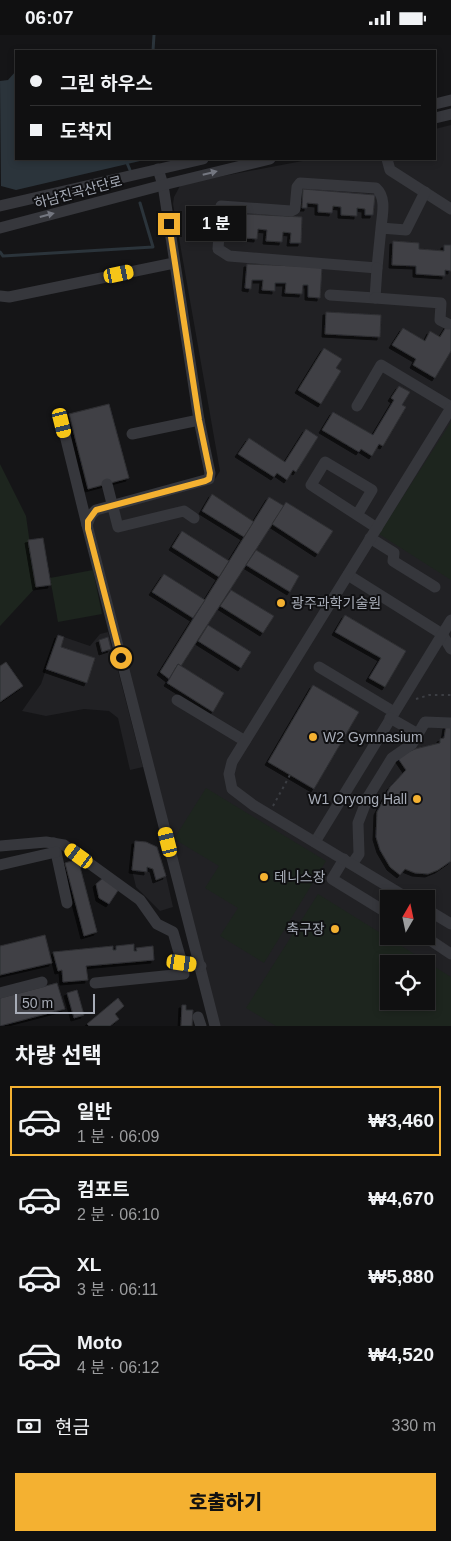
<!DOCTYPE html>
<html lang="ko">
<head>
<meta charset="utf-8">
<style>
	:root { --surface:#101011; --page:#19191a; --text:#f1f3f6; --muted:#9c9d9f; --line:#303031; --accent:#f4b131 }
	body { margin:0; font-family:Helvetica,"Noto Sans KR",sans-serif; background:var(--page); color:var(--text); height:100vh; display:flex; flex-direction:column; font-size:19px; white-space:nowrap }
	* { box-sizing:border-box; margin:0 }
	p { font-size:16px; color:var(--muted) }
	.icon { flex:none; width:28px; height:28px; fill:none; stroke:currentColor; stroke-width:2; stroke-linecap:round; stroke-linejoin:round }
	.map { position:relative; height:991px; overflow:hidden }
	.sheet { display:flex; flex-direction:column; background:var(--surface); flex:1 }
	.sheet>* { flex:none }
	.banner { position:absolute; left:15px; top:15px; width:421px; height:110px; border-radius:0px; box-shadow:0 2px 8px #0003,0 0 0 1px var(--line); display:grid; align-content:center; height:110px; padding:0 15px; background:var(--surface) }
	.needle { width:32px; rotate:9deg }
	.controls { position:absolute; left:380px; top:855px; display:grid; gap:10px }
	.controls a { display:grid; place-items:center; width:55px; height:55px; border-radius:0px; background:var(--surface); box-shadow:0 2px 8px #0003,0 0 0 1px var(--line); font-size:25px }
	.scale { position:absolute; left:15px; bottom:12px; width:80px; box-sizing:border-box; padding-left:5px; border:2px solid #a7acb7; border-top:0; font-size:14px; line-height:18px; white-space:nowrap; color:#a7acb7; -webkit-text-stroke:4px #101012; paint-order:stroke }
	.end { position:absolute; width:22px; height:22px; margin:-11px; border:6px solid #f4b131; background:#111; box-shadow:0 0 0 2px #111 }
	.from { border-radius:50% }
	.bubble { position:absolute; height:35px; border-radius:0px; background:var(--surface); box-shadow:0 2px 8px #0003,0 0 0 1px var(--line); font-size:16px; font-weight:800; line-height:35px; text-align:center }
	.car { position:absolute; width:15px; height:30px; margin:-15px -8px; border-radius:6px; box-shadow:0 0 4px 1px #0007; background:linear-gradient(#f5c518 24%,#345 0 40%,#f5c518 0 76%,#345 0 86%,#f5c518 0) }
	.banner b { display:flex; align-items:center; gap:18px; height:48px; font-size:19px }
	.banner b+b { border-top:1px solid var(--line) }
	.banner i { width:12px; height:12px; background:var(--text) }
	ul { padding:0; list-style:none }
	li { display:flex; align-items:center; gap:15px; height:70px; margin:0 10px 8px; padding:0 5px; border:2px solid transparent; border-radius:0px }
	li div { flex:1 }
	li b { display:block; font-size:19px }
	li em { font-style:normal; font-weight:800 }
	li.current { border-color:var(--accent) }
	li>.icon { width:45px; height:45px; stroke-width:1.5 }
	h2 { padding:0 15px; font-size:22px; line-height:60px }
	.pay { display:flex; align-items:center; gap:12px; height:55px; padding:0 15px; font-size:19px }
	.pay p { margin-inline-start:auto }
	.cta { display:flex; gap:10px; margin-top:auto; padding:10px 15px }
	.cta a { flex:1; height:58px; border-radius:0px; background:var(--accent); color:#111; font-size:20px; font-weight:800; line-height:58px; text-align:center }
	.status { display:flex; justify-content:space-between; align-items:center; height:35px; padding:0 25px; background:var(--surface); direction:ltr }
	.status svg { height:14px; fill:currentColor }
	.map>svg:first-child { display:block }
</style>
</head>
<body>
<div class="status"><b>06:07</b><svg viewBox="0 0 49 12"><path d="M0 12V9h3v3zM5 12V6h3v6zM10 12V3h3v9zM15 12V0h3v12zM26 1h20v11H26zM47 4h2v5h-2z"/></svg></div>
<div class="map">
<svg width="451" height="991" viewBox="0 0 451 991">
	<defs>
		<filter id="shadow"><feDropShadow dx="-3" dy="3" stdDeviation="0" flood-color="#0009"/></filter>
	</defs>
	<rect width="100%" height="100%" fill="#151517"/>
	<g fill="#212124" fill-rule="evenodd">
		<path d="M451,90V991H219L90,491L96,478L213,447L220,436L173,169L174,162L181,149L313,124H435V94ZM389,864H426V901H389ZM389,929H426V966H389Z"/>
		<polygon points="108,597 143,732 130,735 118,683 109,676 84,674 46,681 22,676 41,649 58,600 90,611 100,599"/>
		<polygon points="147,832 153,834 156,845 166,841 173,872 160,876 136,852 132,835 147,837"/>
	</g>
	<g fill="#1d251e" fill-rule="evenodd">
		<polygon points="451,387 451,545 379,499"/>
		<polygon points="0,429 26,481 36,552 0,591"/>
		<polygon points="93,535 102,579 58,587 50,543"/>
		<polygon points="206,753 326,826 264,928 220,901 238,873 205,853 219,831 174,804"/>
		<path d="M318,859L451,942V991H276L246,973ZM389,929H426V966H389Z"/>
	</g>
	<polygon fill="#2b343b" points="16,36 16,124 139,124 140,126 16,155 1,151 0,46 8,45"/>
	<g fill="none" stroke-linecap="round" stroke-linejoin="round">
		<g stroke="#2b343b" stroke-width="3">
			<polyline points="153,16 154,0"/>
			<polyline points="127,128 130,135"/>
			<polyline points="0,217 3,221 153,212 140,168"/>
		</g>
	</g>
	<g fill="#3f4044" stroke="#2f2f33" filter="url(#shadow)">
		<polygon points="303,154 375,160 373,180 365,180 365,174 357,173 357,181 341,180 341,172 333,171 332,178 318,177 318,169 307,168 307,173 302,173"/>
		<polygon points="227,178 302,182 301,208 290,208 291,198 283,197 282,207 266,206 267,195 258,194 257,204 244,203 245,193 233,192 233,202 225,201"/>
		<polygon points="393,206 419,208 419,214 444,216 444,210 451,210 451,236 445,235 445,241 416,239 416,231 392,230"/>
		<polygon points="247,229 322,232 320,263 308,262 308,250 303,250 302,259 285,258 286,248 275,248 275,256 262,255 263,245 252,245 251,254 245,253"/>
		<polygon points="326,277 381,280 380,302 325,299"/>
		<polygon points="451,284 451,316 435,343 413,330 416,324 392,310 403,293 425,306 430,296 440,302"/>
		<polygon points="324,313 342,324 336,333 341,336 321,369 298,355"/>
		<polygon points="399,351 410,357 402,370 406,372 383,411 379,409 372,421 361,414 359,417 322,395 333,377 373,400 394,365 391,363"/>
		<polygon points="109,369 129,443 88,454 69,379"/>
		<polygon points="306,394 318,402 296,437 293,435 287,445 277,438 274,442 238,419 249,403 285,427"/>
		<polygon points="212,459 254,487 244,502 202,476"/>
		<polygon points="269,462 284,471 181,631 178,629 169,644 160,637"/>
		<polygon points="286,467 333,496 318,519 272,489"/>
		<polygon points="182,496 229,526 219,542 172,512"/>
		<polygon points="43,503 51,550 36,552 28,505"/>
		<polygon points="256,515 299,541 290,557 246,530"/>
		<polygon points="164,539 205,565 193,583 152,557"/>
		<polygon points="231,555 274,581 263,598 220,571"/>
		<polygon points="345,580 406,616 385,652 369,643 381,623 335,597"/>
		<polygon points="208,590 251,617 241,633 198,606"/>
		<polygon points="58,600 64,602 61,612 95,623 87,648 46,634"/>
		<polygon points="108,602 111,614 102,617 99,605"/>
		<polygon points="6,627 23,651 0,667 0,631"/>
		<polygon points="178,629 224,658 213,677 167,648"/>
		<polygon points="313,650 359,677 314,754 268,727"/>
		<polygon points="446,691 451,692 451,826 438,835 428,839 415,838 405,834 400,840 390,832 380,815 376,802 377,777 390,752 406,735 397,722 415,714 440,708 440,704 444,703"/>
		<polygon points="135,806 146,807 157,812 166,841 156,845 153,834 147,832 147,837 132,835"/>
		<polygon points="78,824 97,897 84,901 65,828"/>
		<polygon points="103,843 119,854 109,869 99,863 96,849"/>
		<polygon points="45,900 52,928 0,940 0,911"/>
		<polygon points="134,909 134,916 137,916 136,913 153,911 154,925 86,931 88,945 63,947 62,935 58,936 53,917 113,911 113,915 116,915 116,911"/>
		<polygon points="57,948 65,974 0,991 0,963"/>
		<polygon points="77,955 84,980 74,983 67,958"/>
		<polygon points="118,963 124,971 115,979 119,984 110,991 89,991 87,989"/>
		<polygon points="182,970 186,970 186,975 193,975 192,991 181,991"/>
	</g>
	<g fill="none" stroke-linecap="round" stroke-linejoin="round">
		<g stroke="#3c3e43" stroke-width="2" stroke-dasharray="2.5 4" stroke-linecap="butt">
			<polyline points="416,664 429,660 451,660"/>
			<polyline points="273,771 290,740"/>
		</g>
		<g stroke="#36373c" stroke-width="11">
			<polyline points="435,69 451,65"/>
			<polyline points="435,83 451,79"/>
			<polyline points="387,124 390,135 451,174"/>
			<polyline points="158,134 163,150 199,385 210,438 209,444 96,475 91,480 87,490 215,991"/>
			<polyline points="0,171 203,124"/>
			<polyline points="0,193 163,150 270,124"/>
			<path d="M381,193L377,233L229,221L218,214L221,171L291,176L295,174L297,152L300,148L376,153C387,163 382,180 381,193L406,195L425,157"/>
			<polyline points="330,260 375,263 377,233"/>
			<polyline points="0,261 9,262 174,228"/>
			<polyline points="375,263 441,268 440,285 448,289"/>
			<polyline points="357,371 381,330 451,372"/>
			<polyline points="62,388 87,490"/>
			<polyline points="132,399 199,385"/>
			<polyline points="107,449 118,492 184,476 194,483"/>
			<polyline points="357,480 372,455 325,427 311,450 377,493"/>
			<polyline points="370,503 394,518 393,526 435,552"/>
			<polyline points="348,540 442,599 451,614"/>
			<polyline points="319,632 394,677"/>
			<polyline points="177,665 245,706"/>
			<polyline points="418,699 425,687 451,688"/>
			<polyline points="315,807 451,585"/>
			<polyline points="54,808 67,868"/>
			<polyline points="0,811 46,807 64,810 140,865 157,889 173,897 182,928 201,931"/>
			<polyline points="344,824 332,844 389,879"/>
			<polyline points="352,829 359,819 358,788 368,762 392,723 412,709 418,699 390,683"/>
			<polyline points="0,830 56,817"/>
			<polyline points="409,864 253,770 232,754 229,739 232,727 451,373"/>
			<polyline points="426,874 451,889"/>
			<polyline points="424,901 451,919"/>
			<polyline points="95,948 184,939 182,928"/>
			<polyline points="0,958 42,947"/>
			<polyline points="198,982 201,991"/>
		</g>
	</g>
	<defs><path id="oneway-solid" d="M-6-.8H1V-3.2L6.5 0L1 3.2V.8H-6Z" transform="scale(1.25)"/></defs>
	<g fill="#747780">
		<use href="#oneway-solid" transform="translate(210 138) rotate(-14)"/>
		<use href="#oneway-solid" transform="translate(47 180) rotate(-15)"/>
	</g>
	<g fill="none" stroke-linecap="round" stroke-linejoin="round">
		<polyline stroke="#f4b131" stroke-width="6" points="121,623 88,494 88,486 96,475 205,446 209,444 210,438 199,385 169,189"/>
	</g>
	<g fill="#f4b131" stroke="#101012" stroke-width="2">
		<circle cx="281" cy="568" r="5"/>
		<circle cx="313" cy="702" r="5"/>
		<circle cx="417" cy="764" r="5"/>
		<circle cx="264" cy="842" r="5"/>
		<circle cx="335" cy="894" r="5"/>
	</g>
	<g text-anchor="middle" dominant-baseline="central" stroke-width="4" stroke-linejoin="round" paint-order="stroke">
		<g font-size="14" fill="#a7acb7" stroke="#101012">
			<text transform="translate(78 157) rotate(-15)">하남진곡산단로</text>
		</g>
		<g font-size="14" fill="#a7acb7" stroke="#101012" text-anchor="start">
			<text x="291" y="568">광주과학기술원</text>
			<text x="323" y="702">W2 Gymnasium</text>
			<text x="407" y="764" text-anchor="end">W1 Oryong Hall</text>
			<text x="274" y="842">테니스장</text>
			<text x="325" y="894" text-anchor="end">축구장</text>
		</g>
	</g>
</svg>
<div class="controls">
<a><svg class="needle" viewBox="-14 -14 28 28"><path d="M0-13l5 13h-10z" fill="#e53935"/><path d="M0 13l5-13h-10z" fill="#9c9d9f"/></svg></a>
<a><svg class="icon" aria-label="locate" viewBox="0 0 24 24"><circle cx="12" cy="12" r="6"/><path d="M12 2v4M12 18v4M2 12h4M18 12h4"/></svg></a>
</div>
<div class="scale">50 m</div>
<i class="end from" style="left:121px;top:623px"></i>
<i class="end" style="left:169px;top:189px"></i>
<div class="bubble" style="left:186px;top:171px;width:60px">1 분</div>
<i class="car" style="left:119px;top:239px;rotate:78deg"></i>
<i class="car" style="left:62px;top:388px;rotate:166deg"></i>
<i class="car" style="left:168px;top:807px;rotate:346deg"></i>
<i class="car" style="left:79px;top:821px;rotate:306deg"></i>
<i class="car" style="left:182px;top:928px;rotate:98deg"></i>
<div class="banner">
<b><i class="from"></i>그린 하우스</b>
<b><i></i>도착지</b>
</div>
</div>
<section class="sheet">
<h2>차량 선택</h2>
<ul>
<li class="current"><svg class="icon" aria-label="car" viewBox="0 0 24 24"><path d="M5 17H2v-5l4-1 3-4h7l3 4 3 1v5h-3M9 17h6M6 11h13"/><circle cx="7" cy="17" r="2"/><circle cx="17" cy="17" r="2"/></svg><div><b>일반</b><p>1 분 · 06:09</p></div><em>₩3,460</em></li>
<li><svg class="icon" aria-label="car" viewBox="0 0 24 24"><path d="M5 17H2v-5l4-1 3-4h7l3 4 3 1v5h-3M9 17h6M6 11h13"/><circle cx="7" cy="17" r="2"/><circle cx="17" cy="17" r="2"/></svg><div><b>컴포트</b><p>2 분 · 06:10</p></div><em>₩4,670</em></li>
<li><svg class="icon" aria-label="car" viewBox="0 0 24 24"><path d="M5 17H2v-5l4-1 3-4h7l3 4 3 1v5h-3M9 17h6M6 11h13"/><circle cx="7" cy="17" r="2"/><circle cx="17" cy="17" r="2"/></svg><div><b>XL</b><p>3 분 · 06:11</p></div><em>₩5,880</em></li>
<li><svg class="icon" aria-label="car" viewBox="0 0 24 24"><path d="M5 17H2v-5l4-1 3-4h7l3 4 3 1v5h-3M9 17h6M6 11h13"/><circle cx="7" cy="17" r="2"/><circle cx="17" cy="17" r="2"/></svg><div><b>Moto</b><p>4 분 · 06:12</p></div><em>₩4,520</em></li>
</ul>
<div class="pay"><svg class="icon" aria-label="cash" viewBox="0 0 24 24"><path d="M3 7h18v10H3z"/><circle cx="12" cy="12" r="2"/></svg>현금<p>330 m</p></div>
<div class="cta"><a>호출하기</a></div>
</section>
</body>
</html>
